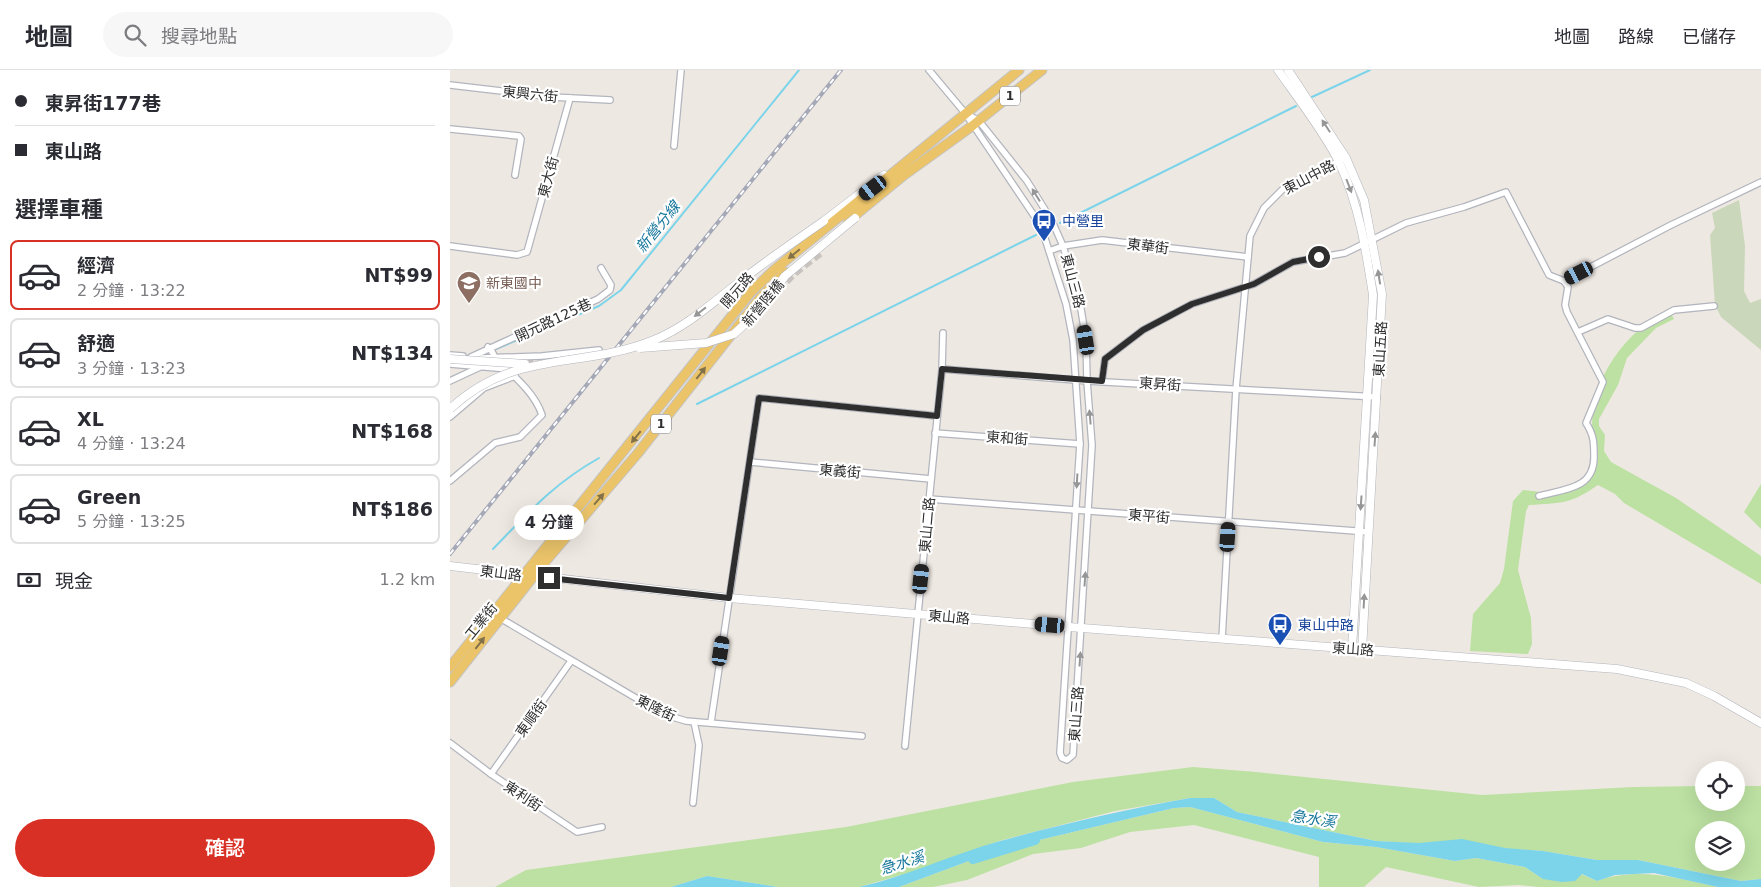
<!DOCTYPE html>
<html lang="zh-TW">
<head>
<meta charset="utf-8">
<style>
	:root { --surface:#fff; --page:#f7f7f7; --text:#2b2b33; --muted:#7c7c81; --line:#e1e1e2; --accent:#d93025 }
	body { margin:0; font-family:"DejaVu Sans","Noto Sans TC",sans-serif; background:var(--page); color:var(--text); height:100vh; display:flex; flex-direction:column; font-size:19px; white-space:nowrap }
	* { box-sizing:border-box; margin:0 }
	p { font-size:16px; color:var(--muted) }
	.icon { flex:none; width:28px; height:28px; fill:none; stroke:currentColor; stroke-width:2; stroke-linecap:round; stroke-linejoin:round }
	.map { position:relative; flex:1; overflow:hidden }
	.side { display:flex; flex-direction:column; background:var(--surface); width:450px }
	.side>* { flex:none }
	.banner { display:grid; align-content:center; height:110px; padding:0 15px; background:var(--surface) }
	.controls { position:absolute; left:1245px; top:691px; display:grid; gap:10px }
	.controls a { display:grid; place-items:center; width:50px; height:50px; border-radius:50%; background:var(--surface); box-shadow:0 5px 20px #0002; font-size:25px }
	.end { position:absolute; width:22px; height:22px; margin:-11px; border:6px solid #2e2e2e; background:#fff; box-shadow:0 0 0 2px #fff }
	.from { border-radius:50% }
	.bubble { position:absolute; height:35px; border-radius:18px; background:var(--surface); box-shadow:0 5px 20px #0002; font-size:16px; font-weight:600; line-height:35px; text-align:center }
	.car { position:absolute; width:15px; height:30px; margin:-15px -8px; border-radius:6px; box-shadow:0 0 4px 1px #0007; background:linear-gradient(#222 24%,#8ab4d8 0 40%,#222 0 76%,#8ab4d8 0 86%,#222 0) }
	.banner b { display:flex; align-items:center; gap:18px; height:48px; font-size:19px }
	.banner b+b { border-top:1px solid var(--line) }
	.banner i { width:12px; height:12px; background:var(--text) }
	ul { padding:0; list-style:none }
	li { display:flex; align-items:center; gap:15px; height:70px; margin:0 10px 8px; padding:0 5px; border:2px solid var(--line); border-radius:8px }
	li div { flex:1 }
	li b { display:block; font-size:19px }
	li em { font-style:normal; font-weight:600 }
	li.active { border-color:var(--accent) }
	li>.icon { width:45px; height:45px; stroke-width:1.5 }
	h2 { padding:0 15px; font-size:22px; line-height:60px }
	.pay { display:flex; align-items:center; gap:12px; height:55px; padding:0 15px; font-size:19px }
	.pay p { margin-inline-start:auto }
	.primary-button { display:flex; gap:10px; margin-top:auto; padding:10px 15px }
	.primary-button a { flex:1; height:58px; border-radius:30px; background:var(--accent); color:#fff; font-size:20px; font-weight:600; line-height:58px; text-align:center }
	header { display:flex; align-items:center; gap:30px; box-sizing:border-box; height:70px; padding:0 25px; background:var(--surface); border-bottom:1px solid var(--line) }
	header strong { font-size:24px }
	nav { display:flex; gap:28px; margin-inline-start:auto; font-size:18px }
	.search { width:350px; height:45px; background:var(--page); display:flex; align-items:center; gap:12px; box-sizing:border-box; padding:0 18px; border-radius:28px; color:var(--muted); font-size:19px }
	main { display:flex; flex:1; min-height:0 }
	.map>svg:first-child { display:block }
</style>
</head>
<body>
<header>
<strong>地圖</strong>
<div class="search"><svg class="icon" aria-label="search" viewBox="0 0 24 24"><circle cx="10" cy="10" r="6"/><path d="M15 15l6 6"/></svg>搜尋地點</div>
<nav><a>地圖</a><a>路線</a><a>已儲存</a></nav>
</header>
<main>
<section class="side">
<div class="banner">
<b><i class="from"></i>東昇街177巷</b>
<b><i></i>東山路</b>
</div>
<h2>選擇車種</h2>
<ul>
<li class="active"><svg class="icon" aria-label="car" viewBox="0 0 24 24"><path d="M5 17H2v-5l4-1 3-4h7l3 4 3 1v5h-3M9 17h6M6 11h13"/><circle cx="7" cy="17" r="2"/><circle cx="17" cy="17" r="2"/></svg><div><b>經濟</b><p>2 分鐘 · 13:22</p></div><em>NT$99</em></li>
<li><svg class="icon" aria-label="car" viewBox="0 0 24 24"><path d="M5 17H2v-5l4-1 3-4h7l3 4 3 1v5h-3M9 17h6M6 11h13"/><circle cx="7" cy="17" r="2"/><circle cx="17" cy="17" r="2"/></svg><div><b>舒適</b><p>3 分鐘 · 13:23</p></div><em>NT$134</em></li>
<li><svg class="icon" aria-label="car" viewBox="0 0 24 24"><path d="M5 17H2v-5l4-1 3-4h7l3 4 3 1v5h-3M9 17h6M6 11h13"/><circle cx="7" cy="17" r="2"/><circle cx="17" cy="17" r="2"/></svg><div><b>XL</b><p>4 分鐘 · 13:24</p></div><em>NT$168</em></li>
<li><svg class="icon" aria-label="car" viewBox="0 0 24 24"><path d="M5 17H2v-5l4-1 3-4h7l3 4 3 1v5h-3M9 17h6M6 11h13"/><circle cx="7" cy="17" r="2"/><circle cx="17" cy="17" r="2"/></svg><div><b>Green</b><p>5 分鐘 · 13:25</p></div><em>NT$186</em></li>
</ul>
<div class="pay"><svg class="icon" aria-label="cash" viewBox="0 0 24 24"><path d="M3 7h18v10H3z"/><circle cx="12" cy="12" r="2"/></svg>現金<p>1.2 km</p></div>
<div class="primary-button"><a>確認</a></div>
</section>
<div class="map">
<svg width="1311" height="817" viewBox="0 0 1311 817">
	<rect width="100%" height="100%" fill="#eee8e2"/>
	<g fill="#bce1a2" fill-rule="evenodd">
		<path d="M1218,239L1224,249L1206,258L1177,288L1168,315L1149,349V356L1155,365L1154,381L1161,392L1226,428L1311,486V514L1174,433L1165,424L1148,415C1121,434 1111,433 1079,435L1076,441L1068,500L1081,548L1082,574L1078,584L1020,581L1023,544L1050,513L1054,499L1063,431L1073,420C1084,421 1095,424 1105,422C1117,418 1125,410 1138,407C1146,391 1141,373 1142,355C1143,304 1176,263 1218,239Z"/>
		<polygon points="1311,414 1311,459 1294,442"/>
		<path d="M743,697L806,702L1032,725L1183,717L1254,716V732H1286V716H1311V809L1291,811L1188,790H1147L1093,781L926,771L787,742L764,728H740L665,741L549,771L473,799L409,817H328L257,806L221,817H45L76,800L396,757L623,712ZM1254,760H1286V792H1254Z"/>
		<path d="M740,737L873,772L926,777L1005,791L1026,788L1075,797L1093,809L1131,804L1147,811C1187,796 1228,808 1268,817H1088L1069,815L1029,817L936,797L914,817H869V787L744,755L680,762L631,778L583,784L517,810L483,817H449L551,779L724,738Z"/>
	</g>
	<polygon fill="#cad7ba" points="1289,130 1295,176 1294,221 1300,233 1311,229 1311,280 1271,247 1265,235 1260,165 1265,158 1262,143"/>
	<g fill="#7bd4ea">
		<path d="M740,728H764L787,742L926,771L969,773L1012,769L1055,778L1093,781L1147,790H1188L1291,811L1311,809V817H1268L1204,803L1165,805L1147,811L1132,804L1125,811L1112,812L1093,809L1075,797L1026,788L1005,791L926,777L873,772L740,737L724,738L551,779L449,817H409C458,806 503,784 550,771C613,754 676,739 740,728Z"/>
		<polygon points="257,806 328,817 221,817"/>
	</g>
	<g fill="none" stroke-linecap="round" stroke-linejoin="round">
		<g stroke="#7bd4ea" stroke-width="2">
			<polyline points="862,27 920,0"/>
			<polyline points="610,153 846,36"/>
			<polyline points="46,279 149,236 171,220 349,0"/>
			<polyline points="247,334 586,165"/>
			<path d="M43,479C79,442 103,414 149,388"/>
		</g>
		<polyline stroke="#7bd4ea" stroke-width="10" points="523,789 585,770"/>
		<g stroke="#c8c3be" stroke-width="8" stroke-dasharray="8 4" stroke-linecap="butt">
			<polyline points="328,220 343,204 370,183"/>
			<polyline points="63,291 88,288"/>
		</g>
		<defs>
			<g id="street">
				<polyline points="479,0 515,43 591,156 616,234 623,270 630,374 610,683 612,688 617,690 623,685 642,375 637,311 636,270 630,233 613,176 602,151 577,111 529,51 515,43"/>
				<polyline points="0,15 102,27 160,30"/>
				<polyline points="0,59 69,66 71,69 65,105"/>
				<polyline points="224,76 231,0"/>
				<polyline points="0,176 67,185 77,182 120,28"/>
				<polyline points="599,181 613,176 652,170 798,187"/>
				<polyline points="1128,262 1158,249 1185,258 1191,258 1224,240 1264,236"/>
				<polyline points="0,285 13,286"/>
				<polyline points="21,287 148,229 160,220 161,215 151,198"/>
				<polyline points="32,288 92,286 149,280"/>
				<polyline points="0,294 58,299"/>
				<polyline points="492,299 637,311 927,327"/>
				<polyline points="0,311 30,297"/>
				<polyline points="652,311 655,289 693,260 742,234 804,214 843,192 895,183 956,153 1014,137 1056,122 1099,205 1114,211 1221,155 1311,112"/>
				<polyline points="0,347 34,318 65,306"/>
				<polyline points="485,363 630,374"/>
				<polyline points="300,392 481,409"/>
				<path d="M0,411L45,373L70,367L92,345C85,323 63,305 47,290C43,286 43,280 38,277"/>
				<path d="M1089,426C1115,419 1144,419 1144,387C1144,373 1144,365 1136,353L1153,312L1117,242L1115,235L1118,217L1114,211"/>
				<polyline points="479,429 919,462"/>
				<polyline points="50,548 213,644 236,651 412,666"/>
				<polyline points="772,569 786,319 800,166 814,138 836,116 892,90"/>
				<polyline points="261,652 309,328 487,346"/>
				<polyline points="0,673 41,704 127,762 152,757"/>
				<polyline points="455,676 492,299 493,263"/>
				<polyline points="41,704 121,591"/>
				<polyline points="243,733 249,675 244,652"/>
			</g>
			<g id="secondary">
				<path d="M828,0C847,27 875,63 889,92C909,134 916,180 923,225L902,579"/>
				<polyline points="838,0 896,88 914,130 932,224 912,580"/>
				<polyline points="374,151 434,105"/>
				<polyline points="0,496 279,528 619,557 1167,599 1236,613 1264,626 1311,653"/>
			</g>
			<g id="primary">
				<polyline points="398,151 454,105 522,56 592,0"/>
				<polyline points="0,597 301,222 324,200 569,0"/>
				<polyline points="0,612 94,493 188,383 311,227 335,202"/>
			</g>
		</defs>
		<use href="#street" stroke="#b2b5bd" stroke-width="8"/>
		<use href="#secondary" stroke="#b2b5bd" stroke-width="9"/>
		<use href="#primary" stroke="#c4c4c4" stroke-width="11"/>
		<use href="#street" stroke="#fff" stroke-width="5.5"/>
		<use href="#secondary" stroke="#fff" stroke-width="8"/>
		<use href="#primary" stroke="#ebc46a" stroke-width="9"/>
		<defs>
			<polyline id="rail" points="0,484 391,0"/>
		</defs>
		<use href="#rail" stroke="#a4a8b7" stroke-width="4"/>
		<use href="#rail" stroke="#fff" stroke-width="2" stroke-dasharray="5.5" stroke-linecap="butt"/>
		<defs>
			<g id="secondary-bridge">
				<polyline points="190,278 256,273 284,264 309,241 335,206 405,148"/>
				<polyline points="0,289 75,294"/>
				<path d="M0,339C65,278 131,300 204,270C236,257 261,234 288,213C316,191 345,171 374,151"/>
			</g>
		</defs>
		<use href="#secondary-bridge" stroke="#b2b5bd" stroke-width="9" stroke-linecap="butt"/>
		<use href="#secondary-bridge" stroke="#fff" stroke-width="8"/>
	</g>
	<defs><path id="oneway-solid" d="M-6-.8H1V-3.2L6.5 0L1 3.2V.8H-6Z" transform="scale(1.25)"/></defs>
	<g fill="#969696">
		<use href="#oneway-solid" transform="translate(876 56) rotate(-123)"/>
		<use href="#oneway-solid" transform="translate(899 116) rotate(69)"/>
		<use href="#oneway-solid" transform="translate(586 125) rotate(-122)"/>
		<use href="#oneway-solid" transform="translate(929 207) rotate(-99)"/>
		<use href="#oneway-solid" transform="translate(250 242) rotate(142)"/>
		<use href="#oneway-solid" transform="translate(640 347) rotate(-95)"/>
		<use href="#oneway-solid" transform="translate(925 369) rotate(-86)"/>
		<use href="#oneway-solid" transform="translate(627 411) rotate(93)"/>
		<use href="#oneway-solid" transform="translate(911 433) rotate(94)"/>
		<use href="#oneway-solid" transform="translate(635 509) rotate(-86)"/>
		<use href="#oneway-solid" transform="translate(914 531) rotate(-87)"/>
		<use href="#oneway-solid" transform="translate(630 589) rotate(-86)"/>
	</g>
	<g fill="#837249">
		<use href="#oneway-solid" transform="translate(344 184) rotate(141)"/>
		<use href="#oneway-solid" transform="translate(251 303) rotate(-52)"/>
		<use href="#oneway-solid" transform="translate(186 367) rotate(129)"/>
		<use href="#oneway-solid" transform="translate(149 429) rotate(-49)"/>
		<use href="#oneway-solid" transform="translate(30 573) rotate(-52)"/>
	</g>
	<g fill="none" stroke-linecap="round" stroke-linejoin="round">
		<polyline stroke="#2e2e2e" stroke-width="6" points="99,508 279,528 309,328 487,346 492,299 652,311 655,289 693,260 742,234 804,214 843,192 869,187"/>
	</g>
	<defs>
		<symbol id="bus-pin" viewBox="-11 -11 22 30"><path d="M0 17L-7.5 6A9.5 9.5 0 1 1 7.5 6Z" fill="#1a4fb4" stroke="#fff"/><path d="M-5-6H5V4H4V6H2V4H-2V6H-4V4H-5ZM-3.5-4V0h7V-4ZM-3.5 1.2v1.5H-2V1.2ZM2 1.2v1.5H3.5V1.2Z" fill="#fff"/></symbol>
		<symbol id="school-pin" viewBox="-11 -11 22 30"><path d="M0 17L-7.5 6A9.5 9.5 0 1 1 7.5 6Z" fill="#8d6e63" stroke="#fff"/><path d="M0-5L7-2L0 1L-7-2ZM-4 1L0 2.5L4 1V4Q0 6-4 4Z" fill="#fff"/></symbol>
	</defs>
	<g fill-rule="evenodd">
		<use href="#bus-pin" x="580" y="137" width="28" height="38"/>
		<use href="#school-pin" x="5" y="199" width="28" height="38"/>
		<use href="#bus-pin" x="816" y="541" width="28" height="38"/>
	</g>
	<g text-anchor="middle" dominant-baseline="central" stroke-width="4.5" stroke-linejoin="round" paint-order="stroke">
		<g fill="#fff" stroke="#6d6d6d" stroke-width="1">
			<rect x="550" y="16.5" width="20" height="19" rx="4"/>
			<rect x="201" y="344.5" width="20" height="19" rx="4"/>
		</g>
		<g font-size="12" font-weight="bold" fill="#2e2e2e">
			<text x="560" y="26">1</text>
			<text x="211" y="354">1</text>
		</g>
		<g font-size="14" fill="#2e2e2e" stroke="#fff">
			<text transform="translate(80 24) rotate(6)">東興六街</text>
			<text transform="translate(98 107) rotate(-75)">東大街</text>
			<text transform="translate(859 107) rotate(-28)">東山中路</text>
			<text transform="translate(698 176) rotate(7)">東華街</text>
			<text transform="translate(623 211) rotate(75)">東山三路</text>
			<text transform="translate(287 220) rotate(-49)">開元路</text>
			<text transform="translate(313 233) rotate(-50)">新營陸橋</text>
			<text transform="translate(103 250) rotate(-25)">開元路125巷</text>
			<text transform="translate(930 279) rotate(-87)">東山五路</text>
			<text transform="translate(710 314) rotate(4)">東昇街</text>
			<text transform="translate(557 368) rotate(4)">東和街</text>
			<text transform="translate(390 401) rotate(5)">東義街</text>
			<text transform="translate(699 446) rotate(5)">東平街</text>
			<text transform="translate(477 455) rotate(-85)">東山二路</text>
			<text transform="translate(51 503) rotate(7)">東山路</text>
			<text transform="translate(499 547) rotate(5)">東山路</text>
			<text transform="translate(31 551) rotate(-51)">工業街</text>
			<text transform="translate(903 579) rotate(4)">東山路</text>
			<text transform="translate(206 638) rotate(26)">東隆街</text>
			<text transform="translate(626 644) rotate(-86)">東山三路</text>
			<text transform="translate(81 648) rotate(-54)">東順街</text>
			<text transform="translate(73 726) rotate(34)">東利街</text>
		</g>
		<g font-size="14" fill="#164399" stroke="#fff" text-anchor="start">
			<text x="612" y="151">中營里</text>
			<text x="848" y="555">東山中路</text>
		</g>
		<g font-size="14" fill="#785e54" stroke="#fff" text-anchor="start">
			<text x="36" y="213">新東國中</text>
		</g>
		<g font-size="15" font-style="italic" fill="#15769b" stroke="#fff">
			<text transform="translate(208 157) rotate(-51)">新營分線</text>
			<text transform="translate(863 749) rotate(9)">急水溪</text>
			<text transform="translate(452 793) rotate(-17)">急水溪</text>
		</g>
	</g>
</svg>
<div class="controls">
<a><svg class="icon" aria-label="locate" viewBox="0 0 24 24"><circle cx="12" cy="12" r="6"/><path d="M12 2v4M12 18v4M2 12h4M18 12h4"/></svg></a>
<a><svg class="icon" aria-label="layers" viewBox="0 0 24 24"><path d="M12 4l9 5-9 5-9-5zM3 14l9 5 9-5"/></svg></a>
</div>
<i class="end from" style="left:869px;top:187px"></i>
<i class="end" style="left:99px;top:508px"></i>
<div class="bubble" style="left:64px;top:435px;width:70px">4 分鐘</div>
<i class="car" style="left:423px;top:118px;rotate:233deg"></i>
<i class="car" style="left:1129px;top:203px;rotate:243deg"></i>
<i class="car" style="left:636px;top:270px;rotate:351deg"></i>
<i class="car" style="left:778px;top:467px;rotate:4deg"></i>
<i class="car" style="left:471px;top:509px;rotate:6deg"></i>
<i class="car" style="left:600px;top:555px;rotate:275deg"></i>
<i class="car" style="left:271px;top:581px;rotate:9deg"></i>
</div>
</main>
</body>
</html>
